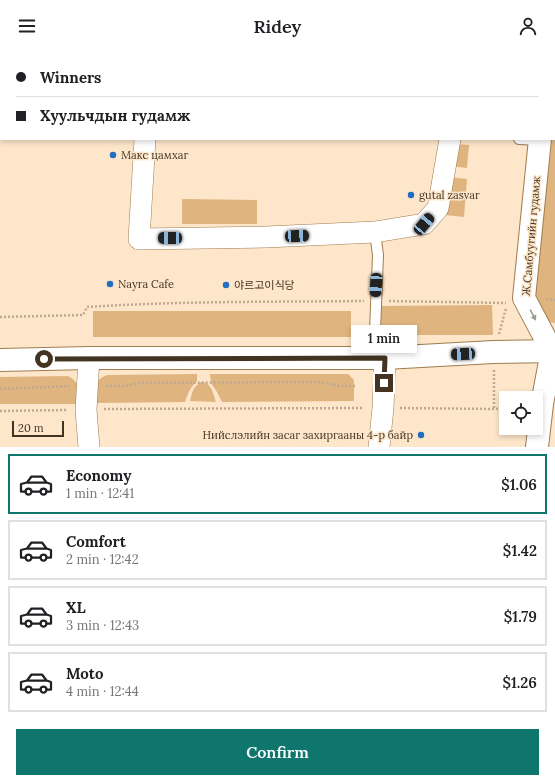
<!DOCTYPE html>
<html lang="en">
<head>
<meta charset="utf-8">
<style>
	:root { --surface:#fff; --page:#f6f6f6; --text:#202124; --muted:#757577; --line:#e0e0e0; --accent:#0f766e }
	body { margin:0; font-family:Lora,"Noto Sans KR",serif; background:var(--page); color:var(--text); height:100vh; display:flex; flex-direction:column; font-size:15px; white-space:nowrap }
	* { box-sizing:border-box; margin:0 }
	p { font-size:13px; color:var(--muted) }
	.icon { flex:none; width:22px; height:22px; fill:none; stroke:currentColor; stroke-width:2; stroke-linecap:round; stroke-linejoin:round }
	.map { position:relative; height:395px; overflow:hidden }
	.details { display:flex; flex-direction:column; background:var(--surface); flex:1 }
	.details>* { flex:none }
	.banner { position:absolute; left:0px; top:0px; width:555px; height:88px; box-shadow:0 2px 6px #0003; display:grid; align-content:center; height:88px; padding:0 16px; background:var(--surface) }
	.tools { position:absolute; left:499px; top:339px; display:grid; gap:8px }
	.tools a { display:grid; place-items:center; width:44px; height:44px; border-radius:0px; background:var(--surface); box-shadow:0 2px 6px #0003; font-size:20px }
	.scale { position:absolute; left:12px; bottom:10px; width:52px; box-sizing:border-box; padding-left:4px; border:2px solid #433421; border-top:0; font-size:11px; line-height:14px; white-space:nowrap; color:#433421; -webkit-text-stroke:3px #fde6ca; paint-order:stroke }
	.end { position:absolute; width:18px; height:18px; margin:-9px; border:5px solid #433421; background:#fff; box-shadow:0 0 0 2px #fff }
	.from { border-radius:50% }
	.bubble { position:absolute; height:28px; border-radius:0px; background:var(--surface); box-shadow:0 2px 6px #0003; font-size:13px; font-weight:600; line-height:28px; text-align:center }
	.car { position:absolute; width:12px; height:24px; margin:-12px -6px; border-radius:5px; box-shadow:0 0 3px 1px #0007; background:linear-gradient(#222 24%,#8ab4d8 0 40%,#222 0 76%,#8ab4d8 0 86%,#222 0) }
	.banner b { display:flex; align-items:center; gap:14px; height:38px; font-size:15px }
	.banner b+b { border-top:1px solid var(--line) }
	.banner i { width:10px; height:10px; background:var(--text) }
	ul { padding:7px 0 0; list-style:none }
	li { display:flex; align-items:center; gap:12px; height:60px; margin:0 8px 6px; padding:0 8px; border:2px solid var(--line); border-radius:0px }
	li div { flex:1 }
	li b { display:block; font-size:15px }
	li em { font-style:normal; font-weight:600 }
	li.current { border-color:var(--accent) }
	li>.icon { width:36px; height:36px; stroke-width:1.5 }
	.action { display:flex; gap:8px; margin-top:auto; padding:8px 16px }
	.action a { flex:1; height:46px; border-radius:0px; background:var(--accent); color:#fff; font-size:16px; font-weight:600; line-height:46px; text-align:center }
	header { display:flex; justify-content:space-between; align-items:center; height:52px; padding:0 16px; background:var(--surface); font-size:18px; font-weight:600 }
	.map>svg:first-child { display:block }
</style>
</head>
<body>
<header><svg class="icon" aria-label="menu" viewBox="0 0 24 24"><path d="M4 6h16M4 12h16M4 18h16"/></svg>Ridey<svg class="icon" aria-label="person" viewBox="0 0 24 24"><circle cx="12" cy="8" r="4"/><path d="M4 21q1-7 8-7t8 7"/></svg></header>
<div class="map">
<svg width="555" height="395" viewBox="0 0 555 395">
	<rect width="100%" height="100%" fill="#fde6ca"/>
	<g fill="#dfb47f">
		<polygon points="555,57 555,271 549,270 535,245 552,87 554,87"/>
		<polygon points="454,92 469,93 467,116 452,114"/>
		<polygon points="448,125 467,127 464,165 445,163"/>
		<polygon points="182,147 257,148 257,172 182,172"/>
		<polygon points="492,253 493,283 380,283 380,254"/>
		<rect x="93" y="259" width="258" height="26"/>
		<path d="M197,322V329C190,336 188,341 185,350L93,351C94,338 93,327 108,323Z"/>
		<polygon points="210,322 348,322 354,328 354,349 222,350 217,340 211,331"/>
		<polygon points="68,324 73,327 77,332 76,352 0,352 0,325"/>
		<path d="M201,330C212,331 213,341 216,350L190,349C192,340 193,335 201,330Z"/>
	</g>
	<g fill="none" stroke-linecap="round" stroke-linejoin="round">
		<defs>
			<g id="lane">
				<polyline points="0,67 1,67"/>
				<polyline points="519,87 540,88"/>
				<polyline points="374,305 378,203 375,180"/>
			</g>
			<g id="street">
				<polyline points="463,1 463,0"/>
				<polyline points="145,87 139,187 266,185 375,180 424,172 438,156 450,87"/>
				<polyline points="89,306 86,358 89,395"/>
				<polyline points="379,395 383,356 385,306"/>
			</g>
			<polyline id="secondary" points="0,308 89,306 385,306 493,300 555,299"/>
			<g id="primary">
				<polyline points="549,1 549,0"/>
				<polyline points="540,87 524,246 552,299"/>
				<polyline points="537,395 542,352 552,299 555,296"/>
			</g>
		</defs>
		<use href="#lane" stroke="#9f7c4f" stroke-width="12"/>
		<use href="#street" stroke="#9f7c4f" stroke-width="22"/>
		<use href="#secondary" stroke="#9f7c4f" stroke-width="24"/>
		<use href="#primary" stroke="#9f7c4f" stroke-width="24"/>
		<g stroke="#bda990" stroke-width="2.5" stroke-dasharray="2 2" stroke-linecap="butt">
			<polyline points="383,0 384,1"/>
			<polyline points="554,67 555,67"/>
			<polyline points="546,247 555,248"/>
			<polyline points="389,249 506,251"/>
			<path d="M0,265L83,263L87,255C179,249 272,250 364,249"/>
			<polyline points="499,282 506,256"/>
			<polyline points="494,318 494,357"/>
			<polyline points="106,334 124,334 139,331 318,330 342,334 355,334"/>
			<polyline points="0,337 69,334"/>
			<polyline points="400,356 494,357 506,356"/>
			<polyline points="104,357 363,356"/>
			<polyline points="0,359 67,358"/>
		</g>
		<use href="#lane" stroke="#fff" stroke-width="10"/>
		<use href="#street" stroke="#fff" stroke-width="21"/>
		<use href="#secondary" stroke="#fff" stroke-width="22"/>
		<use href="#primary" stroke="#fff" stroke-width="22"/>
	</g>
	<defs><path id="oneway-solid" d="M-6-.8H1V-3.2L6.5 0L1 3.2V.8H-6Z"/></defs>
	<use fill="#a19a90" href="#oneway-solid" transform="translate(533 263) rotate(62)"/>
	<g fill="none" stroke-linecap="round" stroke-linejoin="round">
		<polyline stroke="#433421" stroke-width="5" points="44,307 385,306 384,331"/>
	</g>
	<g fill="#216fbe" stroke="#fde6ca" stroke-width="1.5">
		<circle cx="113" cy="103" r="4"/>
		<circle cx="411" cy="143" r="4"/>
		<circle cx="110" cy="232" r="4"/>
		<circle cx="226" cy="233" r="4"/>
		<circle cx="421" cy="383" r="4"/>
	</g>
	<g text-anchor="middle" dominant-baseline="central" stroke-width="3" stroke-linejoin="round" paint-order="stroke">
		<g font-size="11" fill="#433421" stroke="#fde6ca" text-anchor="start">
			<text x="121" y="103">Макс цамхаг</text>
			<text x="419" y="143">gutal zasvar</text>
			<text x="118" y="232">Nayra Cafe</text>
			<text x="234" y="233">야르고이식당</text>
			<text x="413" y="383" text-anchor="end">Нийслэлийн засаг захиргааны 4-р байр</text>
		</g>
		<g font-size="11" fill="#433421" stroke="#fde6ca">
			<text transform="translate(531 184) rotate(-85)">Ж.Самбуугийн гудамж</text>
		</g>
	</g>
</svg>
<div class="tools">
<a><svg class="icon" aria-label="locate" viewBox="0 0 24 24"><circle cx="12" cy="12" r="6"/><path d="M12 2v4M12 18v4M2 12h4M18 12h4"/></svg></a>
</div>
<div class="scale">20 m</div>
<i class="end from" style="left:44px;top:307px"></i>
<i class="end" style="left:384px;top:331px"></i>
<div class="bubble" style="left:351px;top:273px;width:66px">1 min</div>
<i class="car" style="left:424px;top:172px;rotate:40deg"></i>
<i class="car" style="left:297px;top:184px;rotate:87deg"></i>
<i class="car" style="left:170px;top:186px;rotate:270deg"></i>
<i class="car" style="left:376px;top:233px;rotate:183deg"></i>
<i class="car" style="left:463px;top:302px;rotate:267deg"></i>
<div class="banner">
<b><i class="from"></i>Winners</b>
<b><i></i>Хуульчдын гудамж</b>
</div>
</div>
<section class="details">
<ul>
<li class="current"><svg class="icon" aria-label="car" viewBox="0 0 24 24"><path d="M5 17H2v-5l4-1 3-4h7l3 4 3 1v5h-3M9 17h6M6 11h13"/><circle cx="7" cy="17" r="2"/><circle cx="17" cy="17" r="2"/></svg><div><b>Economy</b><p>1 min · 12:41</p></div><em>$1.06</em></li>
<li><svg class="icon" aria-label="car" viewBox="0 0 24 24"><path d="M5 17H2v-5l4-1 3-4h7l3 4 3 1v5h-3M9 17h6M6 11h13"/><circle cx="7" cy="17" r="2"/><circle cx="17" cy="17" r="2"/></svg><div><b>Comfort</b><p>2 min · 12:42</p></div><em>$1.42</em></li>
<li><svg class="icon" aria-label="car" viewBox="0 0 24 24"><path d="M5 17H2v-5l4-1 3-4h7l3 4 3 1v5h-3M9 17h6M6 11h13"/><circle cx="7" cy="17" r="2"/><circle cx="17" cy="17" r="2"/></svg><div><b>XL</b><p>3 min · 12:43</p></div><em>$1.79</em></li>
<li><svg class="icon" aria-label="car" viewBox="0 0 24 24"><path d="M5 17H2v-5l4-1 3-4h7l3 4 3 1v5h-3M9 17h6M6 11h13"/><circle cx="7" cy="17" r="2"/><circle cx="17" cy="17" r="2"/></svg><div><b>Moto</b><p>4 min · 12:44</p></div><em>$1.26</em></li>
</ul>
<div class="action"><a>Confirm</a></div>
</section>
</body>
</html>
